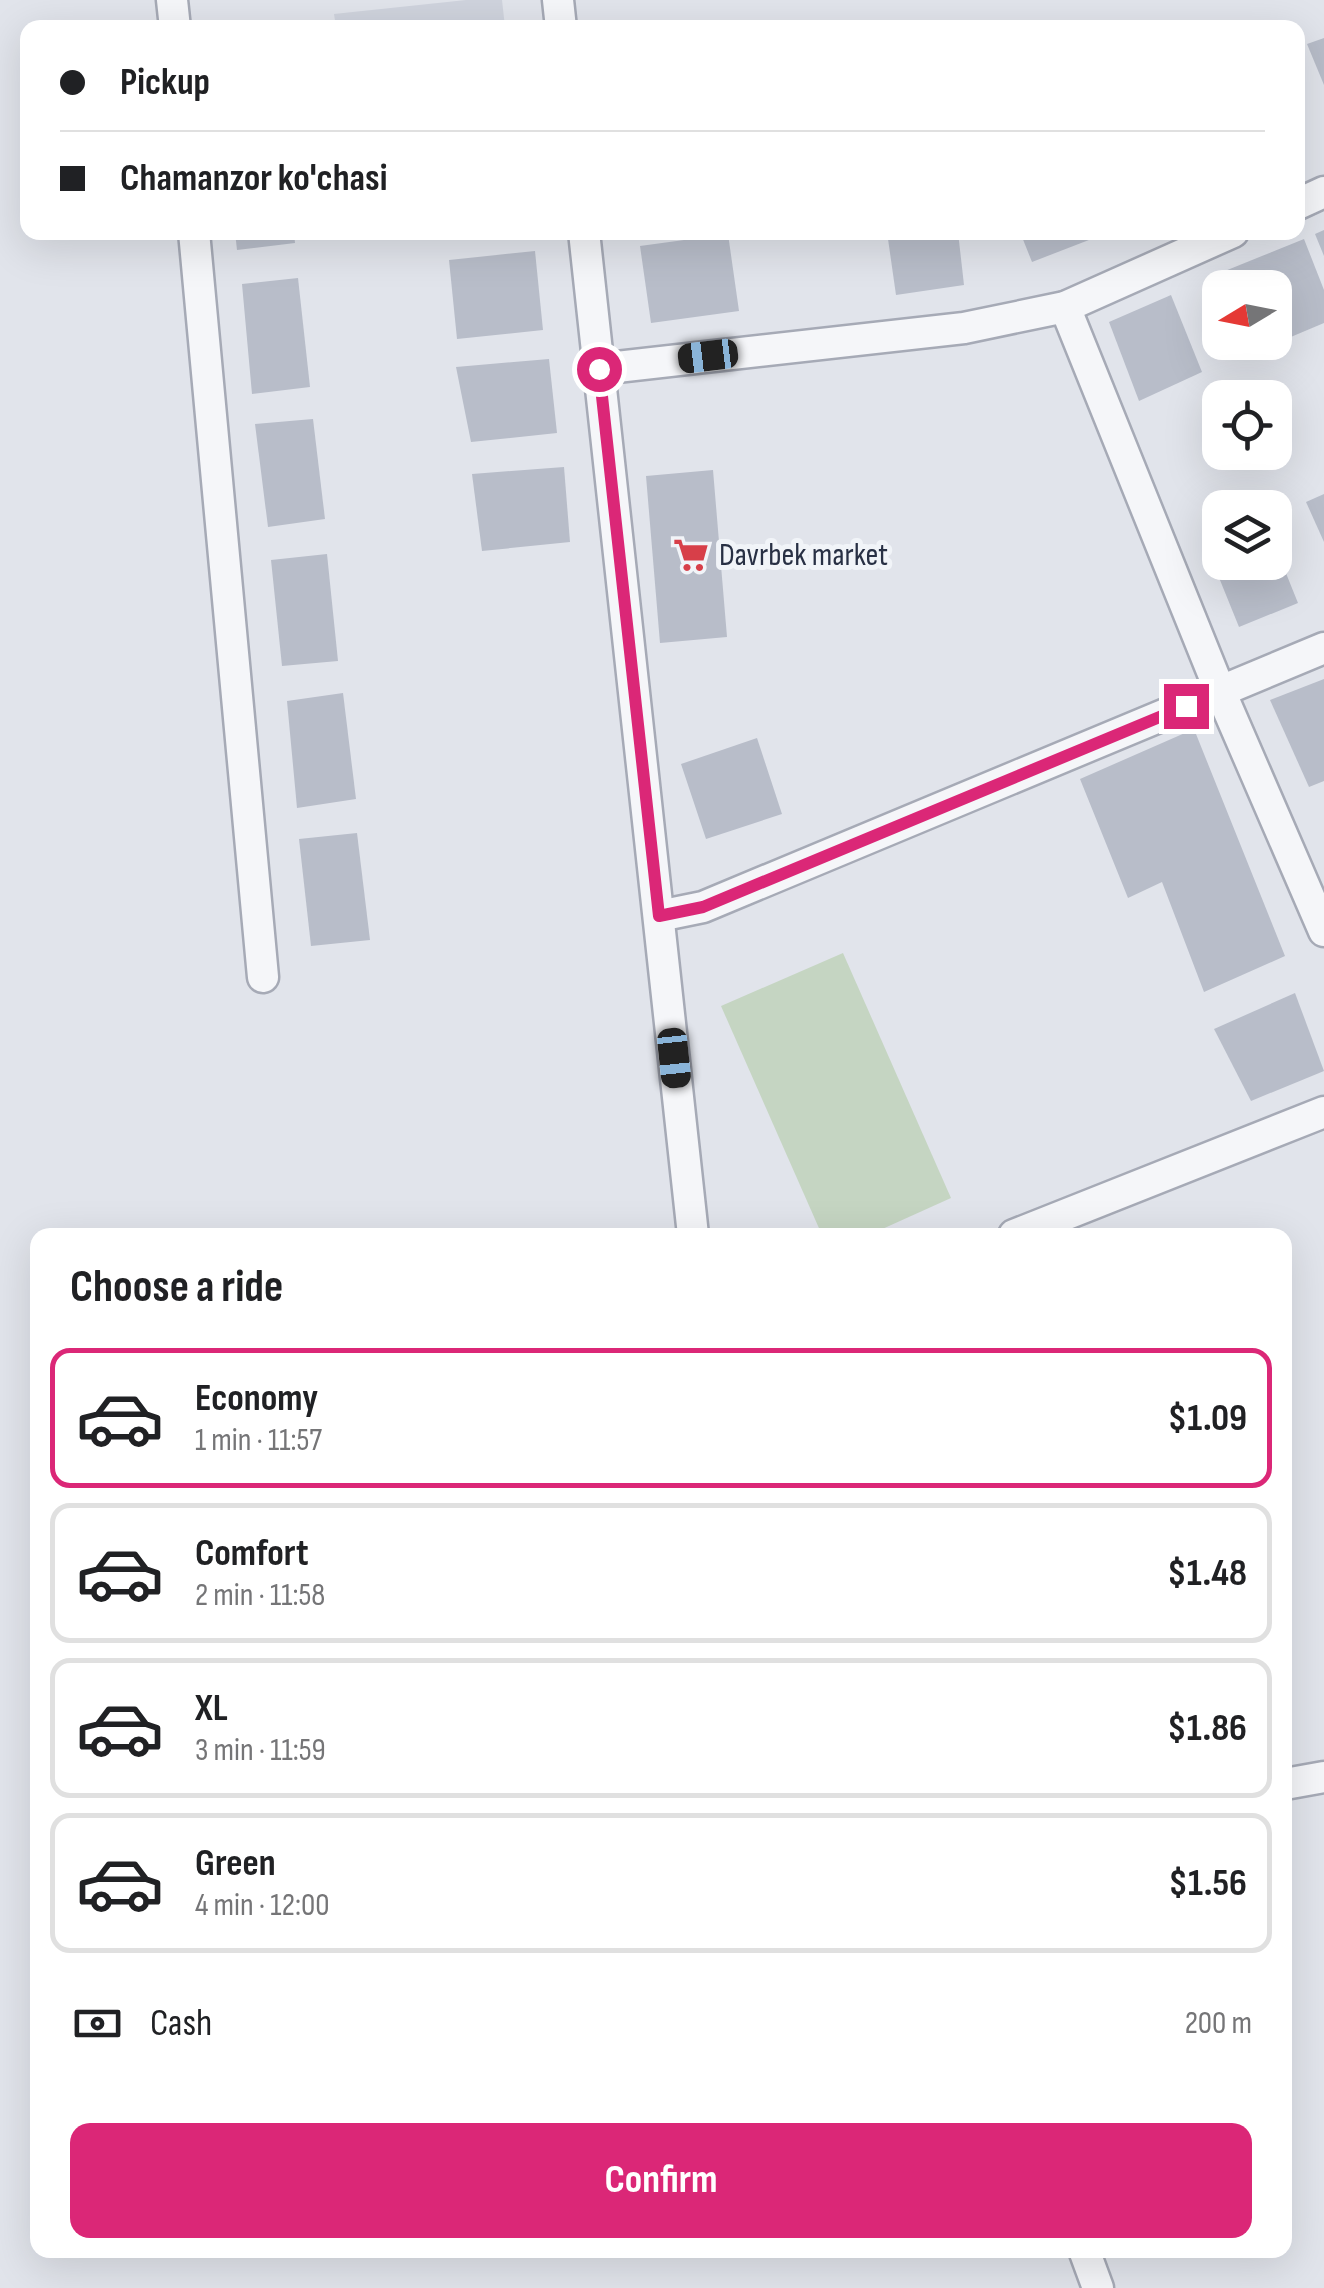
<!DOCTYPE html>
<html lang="en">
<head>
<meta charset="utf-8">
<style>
	:root { --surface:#fff; --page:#f2f2f2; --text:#202124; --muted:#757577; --line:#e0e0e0; --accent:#db2777 }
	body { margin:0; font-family:"Sofia Sans Condensed",sans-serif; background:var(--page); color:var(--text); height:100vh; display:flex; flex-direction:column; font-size:38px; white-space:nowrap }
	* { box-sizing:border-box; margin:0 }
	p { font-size:32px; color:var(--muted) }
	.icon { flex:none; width:55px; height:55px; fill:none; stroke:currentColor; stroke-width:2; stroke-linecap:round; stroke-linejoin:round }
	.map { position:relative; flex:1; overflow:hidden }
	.sheet { position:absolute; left:30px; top:1228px; width:1262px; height:1030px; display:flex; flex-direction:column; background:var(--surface); border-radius:20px; box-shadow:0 10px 40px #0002 }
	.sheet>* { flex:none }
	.guide { position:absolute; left:20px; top:20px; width:1285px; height:220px; border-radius:20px; box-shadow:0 10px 40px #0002; display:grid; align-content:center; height:220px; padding:0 40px; background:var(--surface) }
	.needle { width:65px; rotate:260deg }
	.tools { position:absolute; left:1202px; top:270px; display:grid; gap:20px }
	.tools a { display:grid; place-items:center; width:90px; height:90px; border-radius:20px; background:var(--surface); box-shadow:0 10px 40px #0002; font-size:50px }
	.end { position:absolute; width:45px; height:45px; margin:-22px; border:12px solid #db2777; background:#fff; box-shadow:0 0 0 5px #fff }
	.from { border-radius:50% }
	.car { position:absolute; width:30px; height:60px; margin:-30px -15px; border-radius:12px; box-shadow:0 0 8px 2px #0007; background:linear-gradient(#222 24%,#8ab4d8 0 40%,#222 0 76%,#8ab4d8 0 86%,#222 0) }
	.guide b { display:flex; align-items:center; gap:35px; height:95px; font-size:38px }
	.guide b+b { border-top:2px solid var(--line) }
	.guide i { width:25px; height:25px; background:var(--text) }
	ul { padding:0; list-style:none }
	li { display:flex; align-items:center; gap:30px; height:140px; margin:0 20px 15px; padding:0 20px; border:5px solid var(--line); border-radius:20px }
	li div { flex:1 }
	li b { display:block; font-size:38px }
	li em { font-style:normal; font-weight:700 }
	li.on { border-color:var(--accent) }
	li>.icon { width:90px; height:90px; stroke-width:1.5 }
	h2 { padding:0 40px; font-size:45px; line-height:120px }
	.pay { display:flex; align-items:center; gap:25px; height:110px; padding:0 40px; font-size:38px }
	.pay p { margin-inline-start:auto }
	.cta { display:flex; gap:20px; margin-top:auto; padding:20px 40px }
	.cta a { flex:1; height:115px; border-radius:20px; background:var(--accent); color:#fff; font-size:40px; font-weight:700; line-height:115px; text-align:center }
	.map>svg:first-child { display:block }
</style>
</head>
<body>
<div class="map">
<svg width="1324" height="2288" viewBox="0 0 1324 2288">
	<rect width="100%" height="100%" fill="#e1e4eb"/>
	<polygon fill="#cfd3dd" points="466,0 502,0 505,27 336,27 334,14"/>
	<polygon fill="#c5d5c2" points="843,953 951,1198 869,1235 822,1235 721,1006"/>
	<g fill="#b8bdc9">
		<polygon points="1324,38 1324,85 1307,44"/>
		<polygon points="1324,230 1324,256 1315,234"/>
		<polygon points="235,232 294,232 295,243 237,250"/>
		<polygon points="887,232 958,232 964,285 896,295"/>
		<polygon points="1020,232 1107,232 1107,233 1032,262"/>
		<polygon points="728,234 739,311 651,323 640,246"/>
		<polygon points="1304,239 1324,290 1324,323 1241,358 1235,342 1275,342 1275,288 1220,288 1220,301 1210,277"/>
		<polygon points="535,251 543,330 457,339 449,260"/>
		<polygon points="298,278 310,387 252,394 242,284"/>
		<polygon points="1171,295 1202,372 1139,401 1109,322"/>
		<polygon points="549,359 557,433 471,442 456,367"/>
		<polygon points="313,419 325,519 268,527 255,424"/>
		<polygon points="564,467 570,542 482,551 472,474"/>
		<polygon points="713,470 727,637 660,643 646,476"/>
		<polygon points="1324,494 1324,542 1306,502"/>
		<polygon points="1220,542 1220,562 1275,562 1275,546 1298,603 1239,627 1207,548"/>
		<polygon points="327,554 338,661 282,666 271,560"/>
		<polygon points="1324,679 1324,781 1309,787 1270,700"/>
		<polygon points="343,693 356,799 297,808 287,701"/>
		<polygon points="1194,729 1285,956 1204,992 1162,882 1128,898 1080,779"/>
		<polygon points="757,738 782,814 706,839 681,764"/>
		<polygon points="357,833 370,940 311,946 299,839"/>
		<polygon points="1295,993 1324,1071 1251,1101 1214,1029"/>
	</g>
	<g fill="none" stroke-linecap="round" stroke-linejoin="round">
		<defs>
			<g id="street">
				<polyline points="172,0 175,28"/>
				<polyline points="558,0 561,28"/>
				<polyline points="1298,204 1324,192"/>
				<polyline points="194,232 263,977"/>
				<polyline points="584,232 693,1235"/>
				<polyline points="1065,307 1220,691 1324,931"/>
				<polyline points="599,369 964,328 1065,307 1233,232"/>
				<polyline points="659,916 703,907 1324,648"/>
				<polyline points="1014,1235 1324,1112"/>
				<polyline points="1285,1784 1324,1777"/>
				<polyline points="1084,2250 1098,2288"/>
			</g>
		</defs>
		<use href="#street" stroke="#a6aab6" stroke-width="35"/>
		<use href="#street" stroke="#f5f6f9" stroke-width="30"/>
	</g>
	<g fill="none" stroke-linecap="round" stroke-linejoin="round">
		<polyline stroke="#db2777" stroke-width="12" points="599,369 659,916 703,907 1186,706"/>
	</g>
	<defs>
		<symbol id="supermarket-bare" viewBox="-9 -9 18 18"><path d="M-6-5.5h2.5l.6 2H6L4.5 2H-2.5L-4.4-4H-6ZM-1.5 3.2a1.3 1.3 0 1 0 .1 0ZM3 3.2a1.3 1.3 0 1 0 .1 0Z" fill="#d73f49" stroke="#f1f4f8" stroke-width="2.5" paint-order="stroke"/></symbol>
	</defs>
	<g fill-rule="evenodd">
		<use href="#supermarket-bare" x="666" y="530" width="50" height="50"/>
	</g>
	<g text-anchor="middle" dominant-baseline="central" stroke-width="10" stroke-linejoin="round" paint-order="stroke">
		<g font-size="32" fill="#283044" stroke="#f1f4f8" text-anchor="start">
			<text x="719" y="555">Davrbek market</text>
		</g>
	</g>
</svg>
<div class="tools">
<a><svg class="needle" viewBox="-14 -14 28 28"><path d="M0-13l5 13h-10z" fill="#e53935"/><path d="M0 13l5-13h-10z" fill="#757577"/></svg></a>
<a><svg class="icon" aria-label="locate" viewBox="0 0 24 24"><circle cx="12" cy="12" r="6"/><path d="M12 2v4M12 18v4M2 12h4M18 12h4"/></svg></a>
<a><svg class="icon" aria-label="layers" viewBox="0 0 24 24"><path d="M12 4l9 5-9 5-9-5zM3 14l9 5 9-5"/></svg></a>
</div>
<i class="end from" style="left:599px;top:369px"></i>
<i class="end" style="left:1186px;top:706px"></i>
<i class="car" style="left:708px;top:356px;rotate:263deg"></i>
<i class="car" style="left:674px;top:1058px;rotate:174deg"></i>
<div class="guide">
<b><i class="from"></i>Pickup</b>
<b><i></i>Chamanzor ko'chasi</b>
</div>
<section class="sheet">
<h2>Choose a ride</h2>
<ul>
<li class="on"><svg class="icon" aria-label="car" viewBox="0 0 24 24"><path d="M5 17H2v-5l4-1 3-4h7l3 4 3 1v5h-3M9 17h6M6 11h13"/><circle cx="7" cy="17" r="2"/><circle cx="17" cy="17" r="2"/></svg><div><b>Economy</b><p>1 min · 11:57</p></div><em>$1.09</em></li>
<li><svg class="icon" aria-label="car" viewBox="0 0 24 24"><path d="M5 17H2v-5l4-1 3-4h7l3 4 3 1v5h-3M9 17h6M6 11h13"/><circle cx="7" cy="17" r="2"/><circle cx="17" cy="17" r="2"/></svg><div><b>Comfort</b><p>2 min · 11:58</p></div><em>$1.48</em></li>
<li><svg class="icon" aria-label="car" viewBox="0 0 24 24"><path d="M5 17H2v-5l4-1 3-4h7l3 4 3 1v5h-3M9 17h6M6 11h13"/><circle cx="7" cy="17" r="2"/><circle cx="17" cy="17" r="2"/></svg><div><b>XL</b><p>3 min · 11:59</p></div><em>$1.86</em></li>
<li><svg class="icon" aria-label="car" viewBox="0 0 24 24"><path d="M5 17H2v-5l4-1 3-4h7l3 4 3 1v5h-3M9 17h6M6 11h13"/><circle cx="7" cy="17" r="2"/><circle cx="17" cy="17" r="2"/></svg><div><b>Green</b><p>4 min · 12:00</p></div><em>$1.56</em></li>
</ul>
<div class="pay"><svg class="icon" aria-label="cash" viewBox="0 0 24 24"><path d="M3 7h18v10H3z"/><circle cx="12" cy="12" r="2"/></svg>Cash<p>200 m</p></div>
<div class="cta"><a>Confirm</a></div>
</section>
</div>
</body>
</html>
